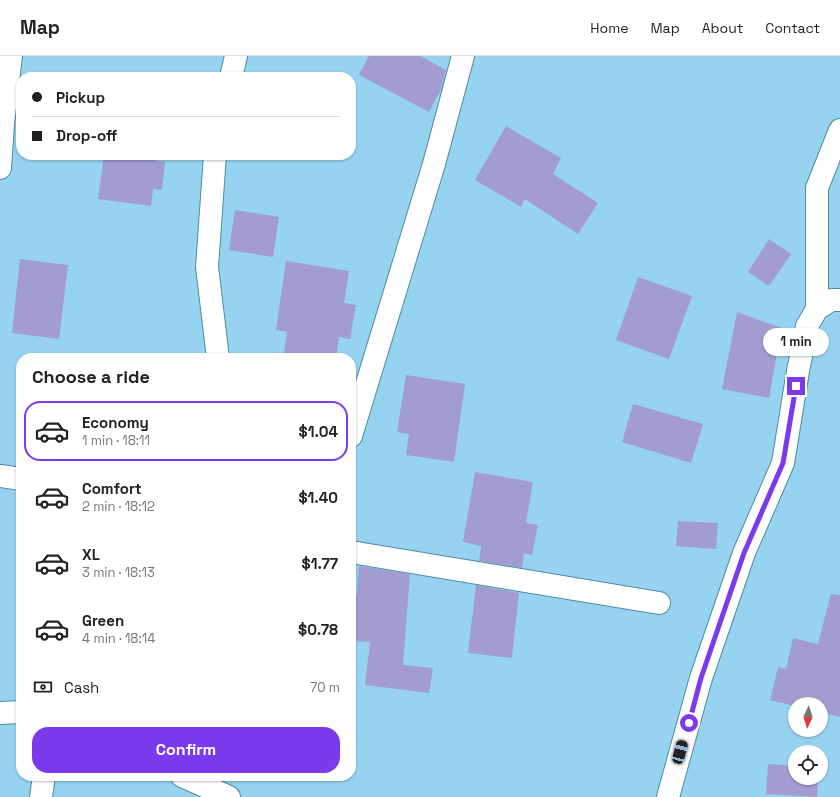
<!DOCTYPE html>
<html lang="en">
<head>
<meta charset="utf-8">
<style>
	:root { --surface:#fff; --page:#f6f6f6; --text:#222; --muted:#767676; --line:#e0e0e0; --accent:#7c3aed }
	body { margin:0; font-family:"Space Grotesk",sans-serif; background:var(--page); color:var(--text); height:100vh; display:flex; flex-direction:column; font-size:15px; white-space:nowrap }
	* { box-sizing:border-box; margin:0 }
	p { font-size:13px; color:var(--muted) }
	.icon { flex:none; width:22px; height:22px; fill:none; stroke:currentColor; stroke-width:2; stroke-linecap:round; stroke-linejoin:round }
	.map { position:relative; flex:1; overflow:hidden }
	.drawer { position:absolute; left:16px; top:297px; width:340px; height:428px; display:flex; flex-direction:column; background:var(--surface); border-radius:16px; box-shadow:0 1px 3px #0004 }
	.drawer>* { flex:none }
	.guide { position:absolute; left:16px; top:16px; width:340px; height:88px; border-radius:16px; box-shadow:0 1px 3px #0004; display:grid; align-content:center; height:88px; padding:0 16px; background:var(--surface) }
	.needle { width:26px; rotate:184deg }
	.tools { position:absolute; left:788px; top:641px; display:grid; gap:8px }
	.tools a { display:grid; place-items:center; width:40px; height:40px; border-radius:50%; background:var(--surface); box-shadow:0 1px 3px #0004; font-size:20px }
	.end { position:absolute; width:18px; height:18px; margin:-9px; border:5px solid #7c3aed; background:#fff; box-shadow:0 0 0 2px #fff }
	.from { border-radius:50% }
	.bubble { position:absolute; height:28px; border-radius:14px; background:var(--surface); box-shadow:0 1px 3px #0004; font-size:13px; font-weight:700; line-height:28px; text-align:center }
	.car { position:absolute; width:12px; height:24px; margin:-12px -6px; border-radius:5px; box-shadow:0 0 3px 1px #0007; background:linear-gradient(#222 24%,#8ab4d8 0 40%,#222 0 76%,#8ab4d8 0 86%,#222 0) }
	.guide b { display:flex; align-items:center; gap:14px; height:38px; font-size:15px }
	.guide b+b { border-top:1px solid var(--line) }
	.guide i { width:10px; height:10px; background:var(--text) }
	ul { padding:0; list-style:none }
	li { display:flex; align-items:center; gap:12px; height:60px; margin:0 8px 6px; padding:0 8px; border:2px solid transparent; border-radius:16px }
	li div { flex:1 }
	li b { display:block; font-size:15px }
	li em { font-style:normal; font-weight:700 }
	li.selected { border-color:var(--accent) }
	li>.icon { width:36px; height:36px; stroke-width:1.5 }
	h2 { padding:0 16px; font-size:18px; line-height:48px }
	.pay { display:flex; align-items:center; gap:10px; height:44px; padding:0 16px; font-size:15px }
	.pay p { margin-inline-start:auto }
	.primary-button { display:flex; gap:8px; margin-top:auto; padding:8px 16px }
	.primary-button a { flex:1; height:46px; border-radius:16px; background:var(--accent); color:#fff; font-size:16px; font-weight:700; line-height:46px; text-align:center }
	header { display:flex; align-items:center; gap:24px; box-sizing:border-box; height:56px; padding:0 20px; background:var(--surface); border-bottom:1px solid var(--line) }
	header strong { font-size:19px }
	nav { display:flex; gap:22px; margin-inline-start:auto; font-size:14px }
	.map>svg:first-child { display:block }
</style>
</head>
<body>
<header>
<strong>Map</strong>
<nav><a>Home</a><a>Map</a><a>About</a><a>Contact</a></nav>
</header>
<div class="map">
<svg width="840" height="741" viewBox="0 0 840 741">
	<rect width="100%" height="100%" fill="#96d3f0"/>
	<g fill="#a29cd0">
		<polygon points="369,0 420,0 446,14 441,34 429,56 359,19"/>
		<polygon points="506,70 561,102 553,118 598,147 578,178 525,143 521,151 475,124"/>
		<polygon points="104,99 157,99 156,105 165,106 162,134 153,133 151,150 98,143"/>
		<polygon points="235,154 279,161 273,201 229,194"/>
		<polygon points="769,183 791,198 769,230 748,216"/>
		<polygon points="20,203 68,209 59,283 12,277"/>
		<polygon points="286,205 349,215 344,247 356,249 350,283 339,281 336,302 283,302 287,276 276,274"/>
		<polygon points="638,221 692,240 669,303 616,284"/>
		<polygon points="737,256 793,276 788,300 777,298 769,342 722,333"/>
		<polygon points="406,319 465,328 454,406 406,399 409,378 397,376"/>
		<polygon points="633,348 703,368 691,407 622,386"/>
		<polygon points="475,416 533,426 526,467 538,469 532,499 524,497 522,512 479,505 481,490 463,486"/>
		<polygon points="678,465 718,467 716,493 676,490"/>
		<polygon points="359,510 410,518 403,609 433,612 429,637 365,629 370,586 351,585 351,539 357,539"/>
		<polygon points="476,529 519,537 512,602 468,597"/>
		<polygon points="831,538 840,539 840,661 821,656 821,648 795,648 795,650 770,644 778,611 786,613 793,582 818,588"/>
		<polygon points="768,708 795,710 795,722 818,722 817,741 766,738"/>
	</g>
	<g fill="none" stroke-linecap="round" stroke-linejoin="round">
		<defs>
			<g id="street">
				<polyline points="231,21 236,0"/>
				<polyline points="215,99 207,211 218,302"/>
				<polyline points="0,112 3,68 11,0"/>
				<polyline points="817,253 817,132 840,74"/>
				<polyline points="351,380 434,108 463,0"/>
				<polyline points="0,420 21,423"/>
				<polyline points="351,496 659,547"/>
				<polyline points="0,657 21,656"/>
				<polyline points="182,720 229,741"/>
				<polyline points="41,741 44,720"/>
				<polyline points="668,741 701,622 744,497 783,407 798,315 807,270 817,253 831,244 840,244"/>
			</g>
		</defs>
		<use href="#street" stroke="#4e8aa5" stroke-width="24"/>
		<use href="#street" stroke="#fff" stroke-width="22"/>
	</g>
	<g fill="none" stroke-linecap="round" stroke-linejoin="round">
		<polyline stroke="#7c3aed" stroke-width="5" points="689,667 701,622 744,497 783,407 796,330"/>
	</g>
</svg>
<div class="tools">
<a><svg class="needle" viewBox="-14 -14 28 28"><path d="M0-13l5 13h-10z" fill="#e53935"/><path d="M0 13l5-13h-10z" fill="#767676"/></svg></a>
<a><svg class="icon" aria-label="locate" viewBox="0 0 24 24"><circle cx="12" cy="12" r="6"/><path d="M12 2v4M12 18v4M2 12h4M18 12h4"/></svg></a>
</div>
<i class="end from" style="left:689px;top:667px"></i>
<i class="end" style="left:796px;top:330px"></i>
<div class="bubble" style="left:763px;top:272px;width:66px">1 min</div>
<i class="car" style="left:680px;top:696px;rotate:15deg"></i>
<div class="guide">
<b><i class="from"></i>Pickup</b>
<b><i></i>Drop-off</b>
</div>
<section class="drawer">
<h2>Choose a ride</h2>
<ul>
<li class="selected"><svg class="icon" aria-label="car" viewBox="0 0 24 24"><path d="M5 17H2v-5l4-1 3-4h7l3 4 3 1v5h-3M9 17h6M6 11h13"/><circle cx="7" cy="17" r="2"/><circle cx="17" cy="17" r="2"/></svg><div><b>Economy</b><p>1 min · 18:11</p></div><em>$1.04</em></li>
<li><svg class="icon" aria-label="car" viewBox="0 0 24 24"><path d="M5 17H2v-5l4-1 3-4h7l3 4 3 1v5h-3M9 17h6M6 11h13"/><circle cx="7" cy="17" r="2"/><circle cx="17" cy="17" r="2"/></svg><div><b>Comfort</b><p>2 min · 18:12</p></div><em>$1.40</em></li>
<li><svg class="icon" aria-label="car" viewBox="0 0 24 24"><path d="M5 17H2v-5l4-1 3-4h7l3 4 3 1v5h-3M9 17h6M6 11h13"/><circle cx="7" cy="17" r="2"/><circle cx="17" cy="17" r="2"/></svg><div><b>XL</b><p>3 min · 18:13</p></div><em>$1.77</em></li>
<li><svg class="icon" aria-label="car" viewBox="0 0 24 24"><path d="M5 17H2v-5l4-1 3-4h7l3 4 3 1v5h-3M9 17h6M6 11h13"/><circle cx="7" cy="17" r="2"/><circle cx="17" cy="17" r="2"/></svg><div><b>Green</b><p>4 min · 18:14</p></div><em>$0.78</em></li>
</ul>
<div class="pay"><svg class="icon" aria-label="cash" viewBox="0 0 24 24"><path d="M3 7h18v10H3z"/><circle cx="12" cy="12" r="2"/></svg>Cash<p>70 m</p></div>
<div class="primary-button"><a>Confirm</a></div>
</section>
</div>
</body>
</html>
